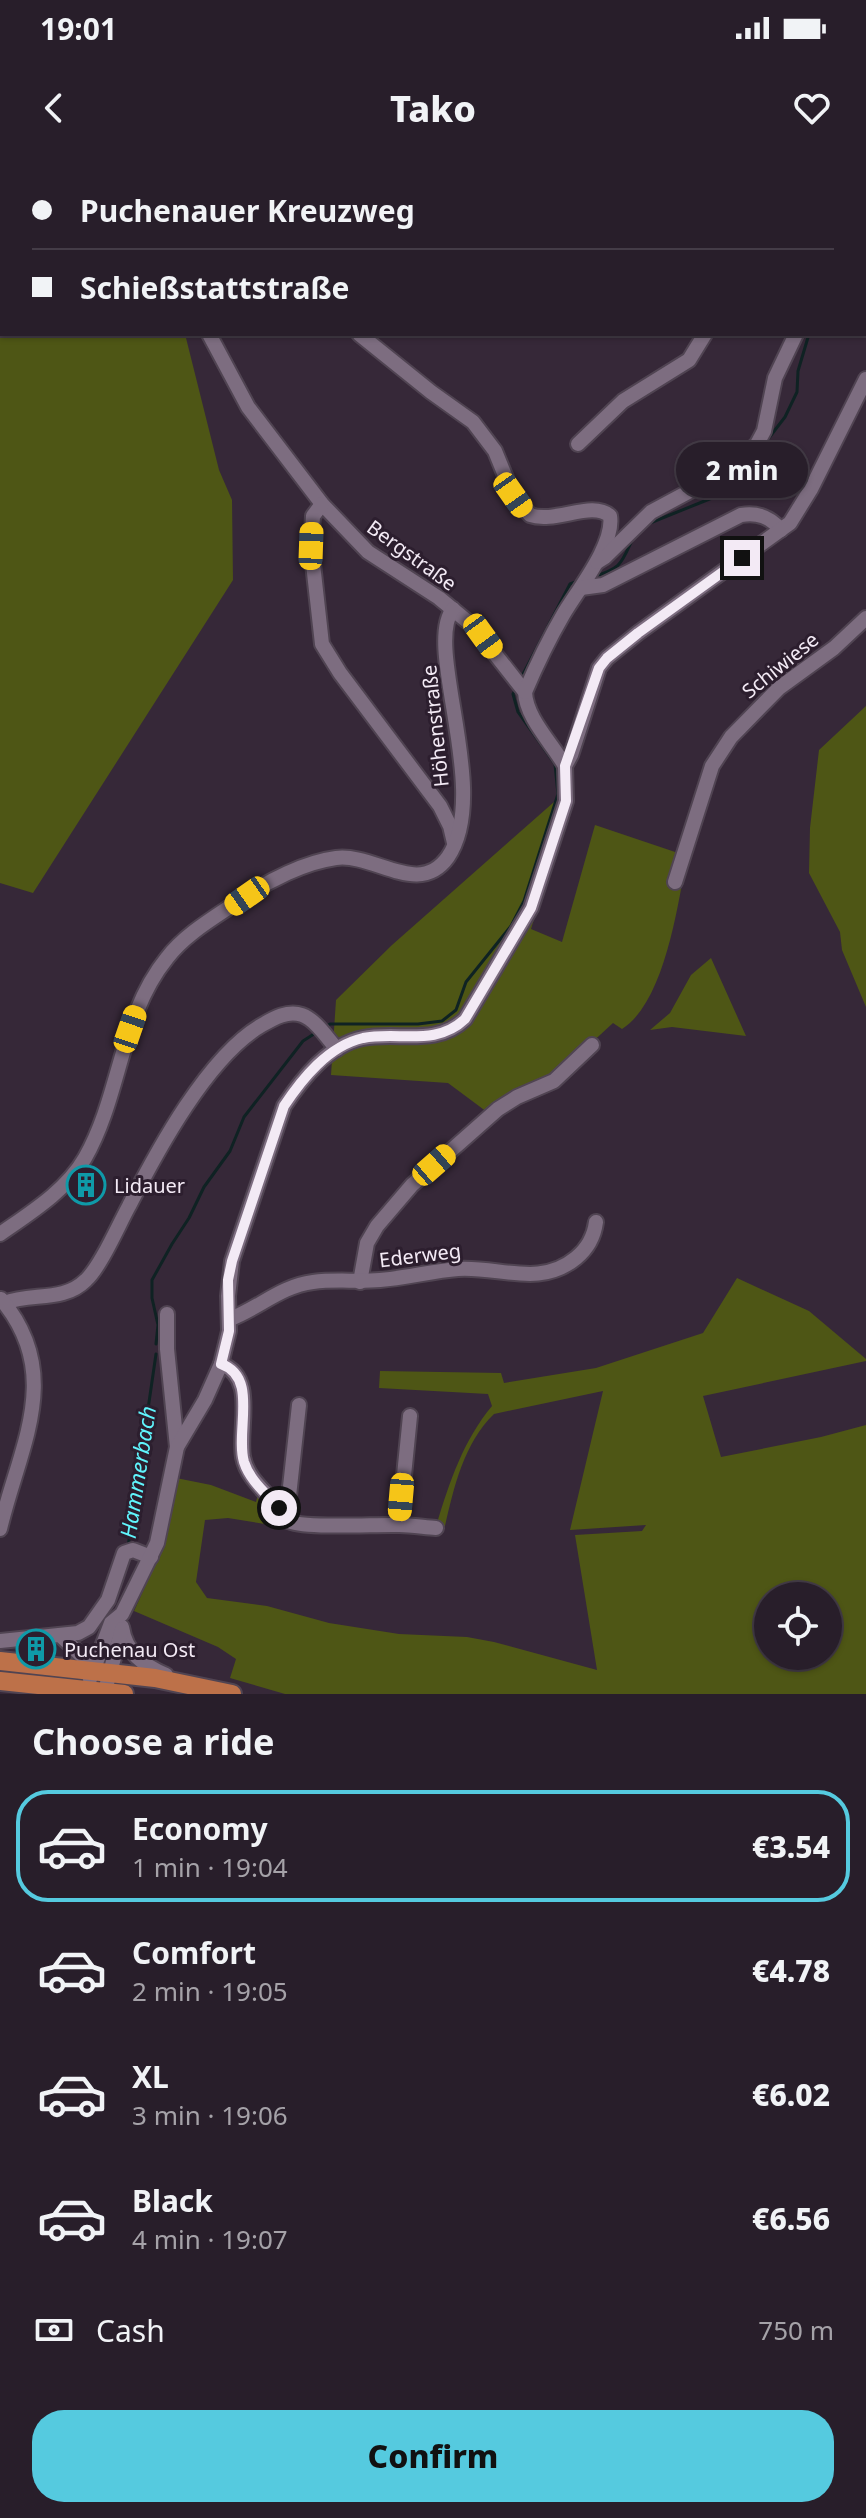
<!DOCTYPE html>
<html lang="en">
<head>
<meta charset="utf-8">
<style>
	:root { --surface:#281e2a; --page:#342b36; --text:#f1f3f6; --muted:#a5a2a8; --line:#443c47; --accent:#55cadf }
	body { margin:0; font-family:"Noto Sans",sans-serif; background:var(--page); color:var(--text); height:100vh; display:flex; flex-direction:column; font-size:30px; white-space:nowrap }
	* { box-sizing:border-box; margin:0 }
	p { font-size:26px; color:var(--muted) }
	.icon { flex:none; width:44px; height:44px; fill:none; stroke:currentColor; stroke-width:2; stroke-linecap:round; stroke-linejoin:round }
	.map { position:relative; height:1534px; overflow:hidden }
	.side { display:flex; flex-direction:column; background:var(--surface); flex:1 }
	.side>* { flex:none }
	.banner { position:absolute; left:0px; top:0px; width:866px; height:176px; box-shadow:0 2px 6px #0004,0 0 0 2px var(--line); display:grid; align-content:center; height:176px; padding:0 32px; background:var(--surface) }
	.fabs { position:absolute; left:754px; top:1422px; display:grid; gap:16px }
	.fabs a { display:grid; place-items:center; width:88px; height:88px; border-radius:50%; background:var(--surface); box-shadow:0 2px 6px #0004,0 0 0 2px var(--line); font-size:40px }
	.end { position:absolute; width:36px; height:36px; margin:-18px; border:10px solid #f3eaf5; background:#111; box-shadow:0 0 0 4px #111 }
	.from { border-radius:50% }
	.bubble { position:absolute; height:56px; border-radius:28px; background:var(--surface); box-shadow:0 2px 6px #0004,0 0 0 2px var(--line); font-size:26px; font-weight:800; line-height:56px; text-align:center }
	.car { position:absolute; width:24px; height:48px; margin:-24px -12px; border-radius:10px; box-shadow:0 0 6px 2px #0007; background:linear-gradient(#f5c518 24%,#345 0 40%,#f5c518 0 76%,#345 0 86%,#f5c518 0) }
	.banner b { display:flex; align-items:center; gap:28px; height:76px; font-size:30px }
	.banner b+b { border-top:2px solid var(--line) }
	.banner i { width:20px; height:20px; background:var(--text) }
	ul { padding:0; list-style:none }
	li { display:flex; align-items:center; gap:24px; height:112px; margin:0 16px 12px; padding:0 16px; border:4px solid transparent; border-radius:32px }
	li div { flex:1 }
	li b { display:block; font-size:30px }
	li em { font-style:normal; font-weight:800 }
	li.active { border-color:var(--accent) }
	li>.icon { width:72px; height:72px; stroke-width:1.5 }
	h2 { padding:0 32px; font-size:36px; line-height:96px }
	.pay { display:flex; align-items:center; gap:20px; height:88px; padding:0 32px; font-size:30px }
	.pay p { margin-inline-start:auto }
	.primary-button { display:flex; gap:16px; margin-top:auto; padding:16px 32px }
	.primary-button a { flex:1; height:92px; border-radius:32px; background:var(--accent); color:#111; font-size:32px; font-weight:800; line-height:92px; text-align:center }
	.status { display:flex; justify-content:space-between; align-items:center; height:56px; padding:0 40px; background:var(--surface); direction:ltr }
	.status svg { height:22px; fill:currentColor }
	header { display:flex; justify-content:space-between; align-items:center; height:104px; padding:0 32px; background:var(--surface); font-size:36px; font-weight:800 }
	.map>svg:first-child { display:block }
</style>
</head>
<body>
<div class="status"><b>19:01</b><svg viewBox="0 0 49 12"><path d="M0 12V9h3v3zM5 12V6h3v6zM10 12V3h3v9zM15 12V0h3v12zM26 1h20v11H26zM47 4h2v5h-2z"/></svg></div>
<header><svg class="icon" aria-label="back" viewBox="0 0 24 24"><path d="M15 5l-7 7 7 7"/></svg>Tako<svg class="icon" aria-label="heart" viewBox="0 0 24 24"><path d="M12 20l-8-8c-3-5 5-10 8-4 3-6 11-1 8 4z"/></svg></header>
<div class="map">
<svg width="866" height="1534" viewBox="0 0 866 1534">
	<rect width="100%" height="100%" fill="#362838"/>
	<g fill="#4e5615" fill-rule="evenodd">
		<polygon points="0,0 22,2 2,2 2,174 185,174 219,310 232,340 233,420 33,733 0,723"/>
		<polygon points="866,546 866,847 842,790 840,772 809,713 810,668 819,590"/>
		<path d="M554,642L565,659L531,769L562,782L595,665L687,696C678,744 665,842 622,869L613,863L562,910L487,952L448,923L331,915L336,840L392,785Z"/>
		<polygon points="711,798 746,876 672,867 650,870 670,853 691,815"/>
		<path d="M737,1118L809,1151L866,1199V1201L703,1236L721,1297L821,1277L866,1265V1534H285L230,1518L236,1499L218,1487L134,1451L162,1389L176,1318L211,1325L256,1342L259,1330L295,1369L228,1358L205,1360L196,1422L207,1438L267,1446L329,1463L399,1474L467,1477L494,1482L597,1510L575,1375L642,1371L646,1365L570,1370L603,1231L494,1254C464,1283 454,1327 445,1366L441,1367L437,1363C450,1321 463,1281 492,1246L488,1234L379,1228L380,1211L501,1213L504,1223L596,1208L703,1173ZM768,1436H828V1496H768Z"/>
	</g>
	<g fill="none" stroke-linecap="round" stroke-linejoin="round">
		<g stroke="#0f2223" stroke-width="3">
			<polyline points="864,3 866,1"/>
			<polyline points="864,167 866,168"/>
			<polyline points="765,283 785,257 797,232 798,211 809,174"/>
			<polyline points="650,363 712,338 758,292"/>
			<path d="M593,417C622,408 621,404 633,378"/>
			<polyline points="520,520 570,424 578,421"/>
			<polyline points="324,868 330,864 418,864 442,861 456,850 466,822 511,766 524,741 558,634 555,604 518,552 513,534 517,527"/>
			<polyline points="156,1184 158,1165 152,1138 152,1120 172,1084 189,1058 204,1027 230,991 244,957 303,881 317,872"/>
			<polyline points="128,1387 156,1194"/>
		</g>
		<defs>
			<g id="minor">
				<polyline points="182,0 184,2"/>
				<polyline points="138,2 140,0"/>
				<path d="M209,174L248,247L322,344L368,392L439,438L473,466L525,532C526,558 552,583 565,606"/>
				<path d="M359,174L431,232L473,262L495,291L513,335L530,355C555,364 592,340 610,356C615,384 577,431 563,455C549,479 536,506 525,532"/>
				<polyline points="578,284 623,241 689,200 705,174"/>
				<polyline points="322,344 313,356 311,386 322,484 340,513 440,646 450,666 454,683"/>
				<polyline points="597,402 605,397 651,352 731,309 757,284 764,271 775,218 796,174"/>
				<path d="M581,428L603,425L741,355C758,352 770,357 781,370"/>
				<polyline points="675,722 712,606 731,577 779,528 834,488 866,458"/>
				<path d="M0,1074C30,1053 66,1031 85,998C121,935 120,856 167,798C186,773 217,756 243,738C268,721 305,702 336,698C375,693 419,738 448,697C492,632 423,487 453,449"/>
				<polyline points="360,1122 367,1083 377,1066 412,1025 498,949 517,937 554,921 592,885"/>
				<path d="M5,1143C31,1132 63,1143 86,1120C101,1106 118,1066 129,1046C157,991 208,896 262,865C274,858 288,850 302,855C316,860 327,878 337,889"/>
				<polyline points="167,1154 167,1189 177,1287"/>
				<path d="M230,1159C259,1148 281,1126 313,1122C335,1119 357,1122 380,1120C406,1118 432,1111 458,1109C499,1106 540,1128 576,1098C587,1089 594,1077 596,1062"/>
				<path d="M221,1204C257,1217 238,1267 243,1297C247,1318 265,1331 278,1347C282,1351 284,1358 289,1361C301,1369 379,1364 399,1365C411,1365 423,1367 436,1368"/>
				<polyline points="279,1348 289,1336 299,1245"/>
				<polyline points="399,1365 410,1256"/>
				<path d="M0,1369C19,1287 65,1215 1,1139"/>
				<path d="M122,1467C126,1493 143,1505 166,1515"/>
				<polyline points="60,1475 86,1500 92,1510"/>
				<polyline points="0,1481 78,1473 89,1467 108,1440 124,1393 133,1390 151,1397"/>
				<path d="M90,1519L111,1463L122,1454L157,1383L177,1287L205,1240L221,1204L229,1171L228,1136L232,1101L284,946C302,919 328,885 363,878C398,871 436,887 465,859L531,748L566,641L565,606L571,595L599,508L607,498L638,473L790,363L811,329L866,219"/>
				<polyline points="104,1534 122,1469"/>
			</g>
			<g id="major">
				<polyline points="0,1501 155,1518 232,1534"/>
				<polyline points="0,1521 124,1534"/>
			</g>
		</defs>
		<use href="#minor" stroke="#504452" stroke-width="18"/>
		<use href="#major" stroke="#504452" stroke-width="22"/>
		<use href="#minor" stroke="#7d6d80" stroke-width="14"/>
		<use href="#major" stroke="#bd7149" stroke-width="18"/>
	</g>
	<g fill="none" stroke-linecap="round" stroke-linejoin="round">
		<path stroke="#f3eaf5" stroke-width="10" d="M279,1348C267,1334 250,1321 244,1302C235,1271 259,1217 221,1204L229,1171L228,1120L232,1101L284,946C302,919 328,886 363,878C398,871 436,887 465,859L531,748L566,641L565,606L599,508L607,498L638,473L742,398"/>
	</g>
	<defs>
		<symbol id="building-ring" viewBox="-11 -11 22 22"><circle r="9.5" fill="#2c1e2e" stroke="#0f9aa8" stroke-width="1.5"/><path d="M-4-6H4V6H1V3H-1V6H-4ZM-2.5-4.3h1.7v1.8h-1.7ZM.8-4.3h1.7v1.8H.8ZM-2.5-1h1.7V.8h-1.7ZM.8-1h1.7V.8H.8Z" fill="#0f9aa8"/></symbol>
	</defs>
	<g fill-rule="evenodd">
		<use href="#building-ring" x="64" y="1003" width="44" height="44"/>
		<use href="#building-ring" x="14" y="1467" width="44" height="44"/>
	</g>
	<g text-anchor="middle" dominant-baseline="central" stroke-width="6" stroke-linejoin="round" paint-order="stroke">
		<g font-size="20" fill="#f3eaf5" stroke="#2c1e2e">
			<text transform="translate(412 395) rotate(36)">Bergstraße</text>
			<text transform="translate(780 505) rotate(-39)">Schiwiese</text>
			<text transform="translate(435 566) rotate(-96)">Höhenstraße</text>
			<text transform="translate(420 1095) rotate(-7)">Ederweg</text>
		</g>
		<g font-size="20" fill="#f3eaf5" stroke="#2c1e2e" text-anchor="start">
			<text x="114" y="1025">Lidauer</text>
			<text x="64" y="1489">Puchenau Ost</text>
		</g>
		<g font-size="22" font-style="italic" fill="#60f5fd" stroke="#2c1e2e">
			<text transform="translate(137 1312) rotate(-81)">Hammerbach</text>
		</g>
	</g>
</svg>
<div class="fabs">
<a><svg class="icon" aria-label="locate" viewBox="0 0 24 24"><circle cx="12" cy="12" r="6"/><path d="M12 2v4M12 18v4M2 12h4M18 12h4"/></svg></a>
</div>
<i class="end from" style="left:279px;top:1348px"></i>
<i class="end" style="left:742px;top:398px"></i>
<div class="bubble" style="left:676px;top:282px;width:132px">2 min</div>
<i class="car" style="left:513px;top:335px;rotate:145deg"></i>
<i class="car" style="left:311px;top:386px;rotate:2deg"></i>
<i class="car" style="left:483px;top:476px;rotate:144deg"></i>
<i class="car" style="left:247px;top:736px;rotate:235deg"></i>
<i class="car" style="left:130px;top:869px;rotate:19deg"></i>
<i class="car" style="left:434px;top:1005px;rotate:49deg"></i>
<i class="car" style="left:401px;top:1337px;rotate:185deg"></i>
<div class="banner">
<b><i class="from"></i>Puchenauer Kreuzweg</b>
<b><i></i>Schießstattstraße</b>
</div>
</div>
<section class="side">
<h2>Choose a ride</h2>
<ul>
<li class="active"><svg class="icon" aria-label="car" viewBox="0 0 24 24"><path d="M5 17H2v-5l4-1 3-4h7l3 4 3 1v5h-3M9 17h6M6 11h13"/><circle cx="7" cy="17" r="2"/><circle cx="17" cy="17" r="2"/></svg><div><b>Economy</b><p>1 min · 19:04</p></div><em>€3.54</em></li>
<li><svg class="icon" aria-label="car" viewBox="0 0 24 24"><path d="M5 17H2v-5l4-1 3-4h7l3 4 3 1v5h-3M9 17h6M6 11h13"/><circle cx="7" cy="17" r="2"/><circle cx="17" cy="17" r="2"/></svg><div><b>Comfort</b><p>2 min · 19:05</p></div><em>€4.78</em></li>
<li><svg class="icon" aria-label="car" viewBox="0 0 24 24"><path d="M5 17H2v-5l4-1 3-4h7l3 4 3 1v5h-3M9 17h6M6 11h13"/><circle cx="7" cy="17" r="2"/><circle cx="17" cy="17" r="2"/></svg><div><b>XL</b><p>3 min · 19:06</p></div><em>€6.02</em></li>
<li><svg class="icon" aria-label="car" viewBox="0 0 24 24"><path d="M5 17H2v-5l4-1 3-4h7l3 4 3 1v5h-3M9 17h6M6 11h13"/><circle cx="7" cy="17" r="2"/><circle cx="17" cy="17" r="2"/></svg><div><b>Black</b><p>4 min · 19:07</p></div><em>€6.56</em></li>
</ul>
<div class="pay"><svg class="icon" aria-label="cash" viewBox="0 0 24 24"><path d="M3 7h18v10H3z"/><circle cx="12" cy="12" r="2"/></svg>Cash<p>750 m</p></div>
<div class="primary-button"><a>Confirm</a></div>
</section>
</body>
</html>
